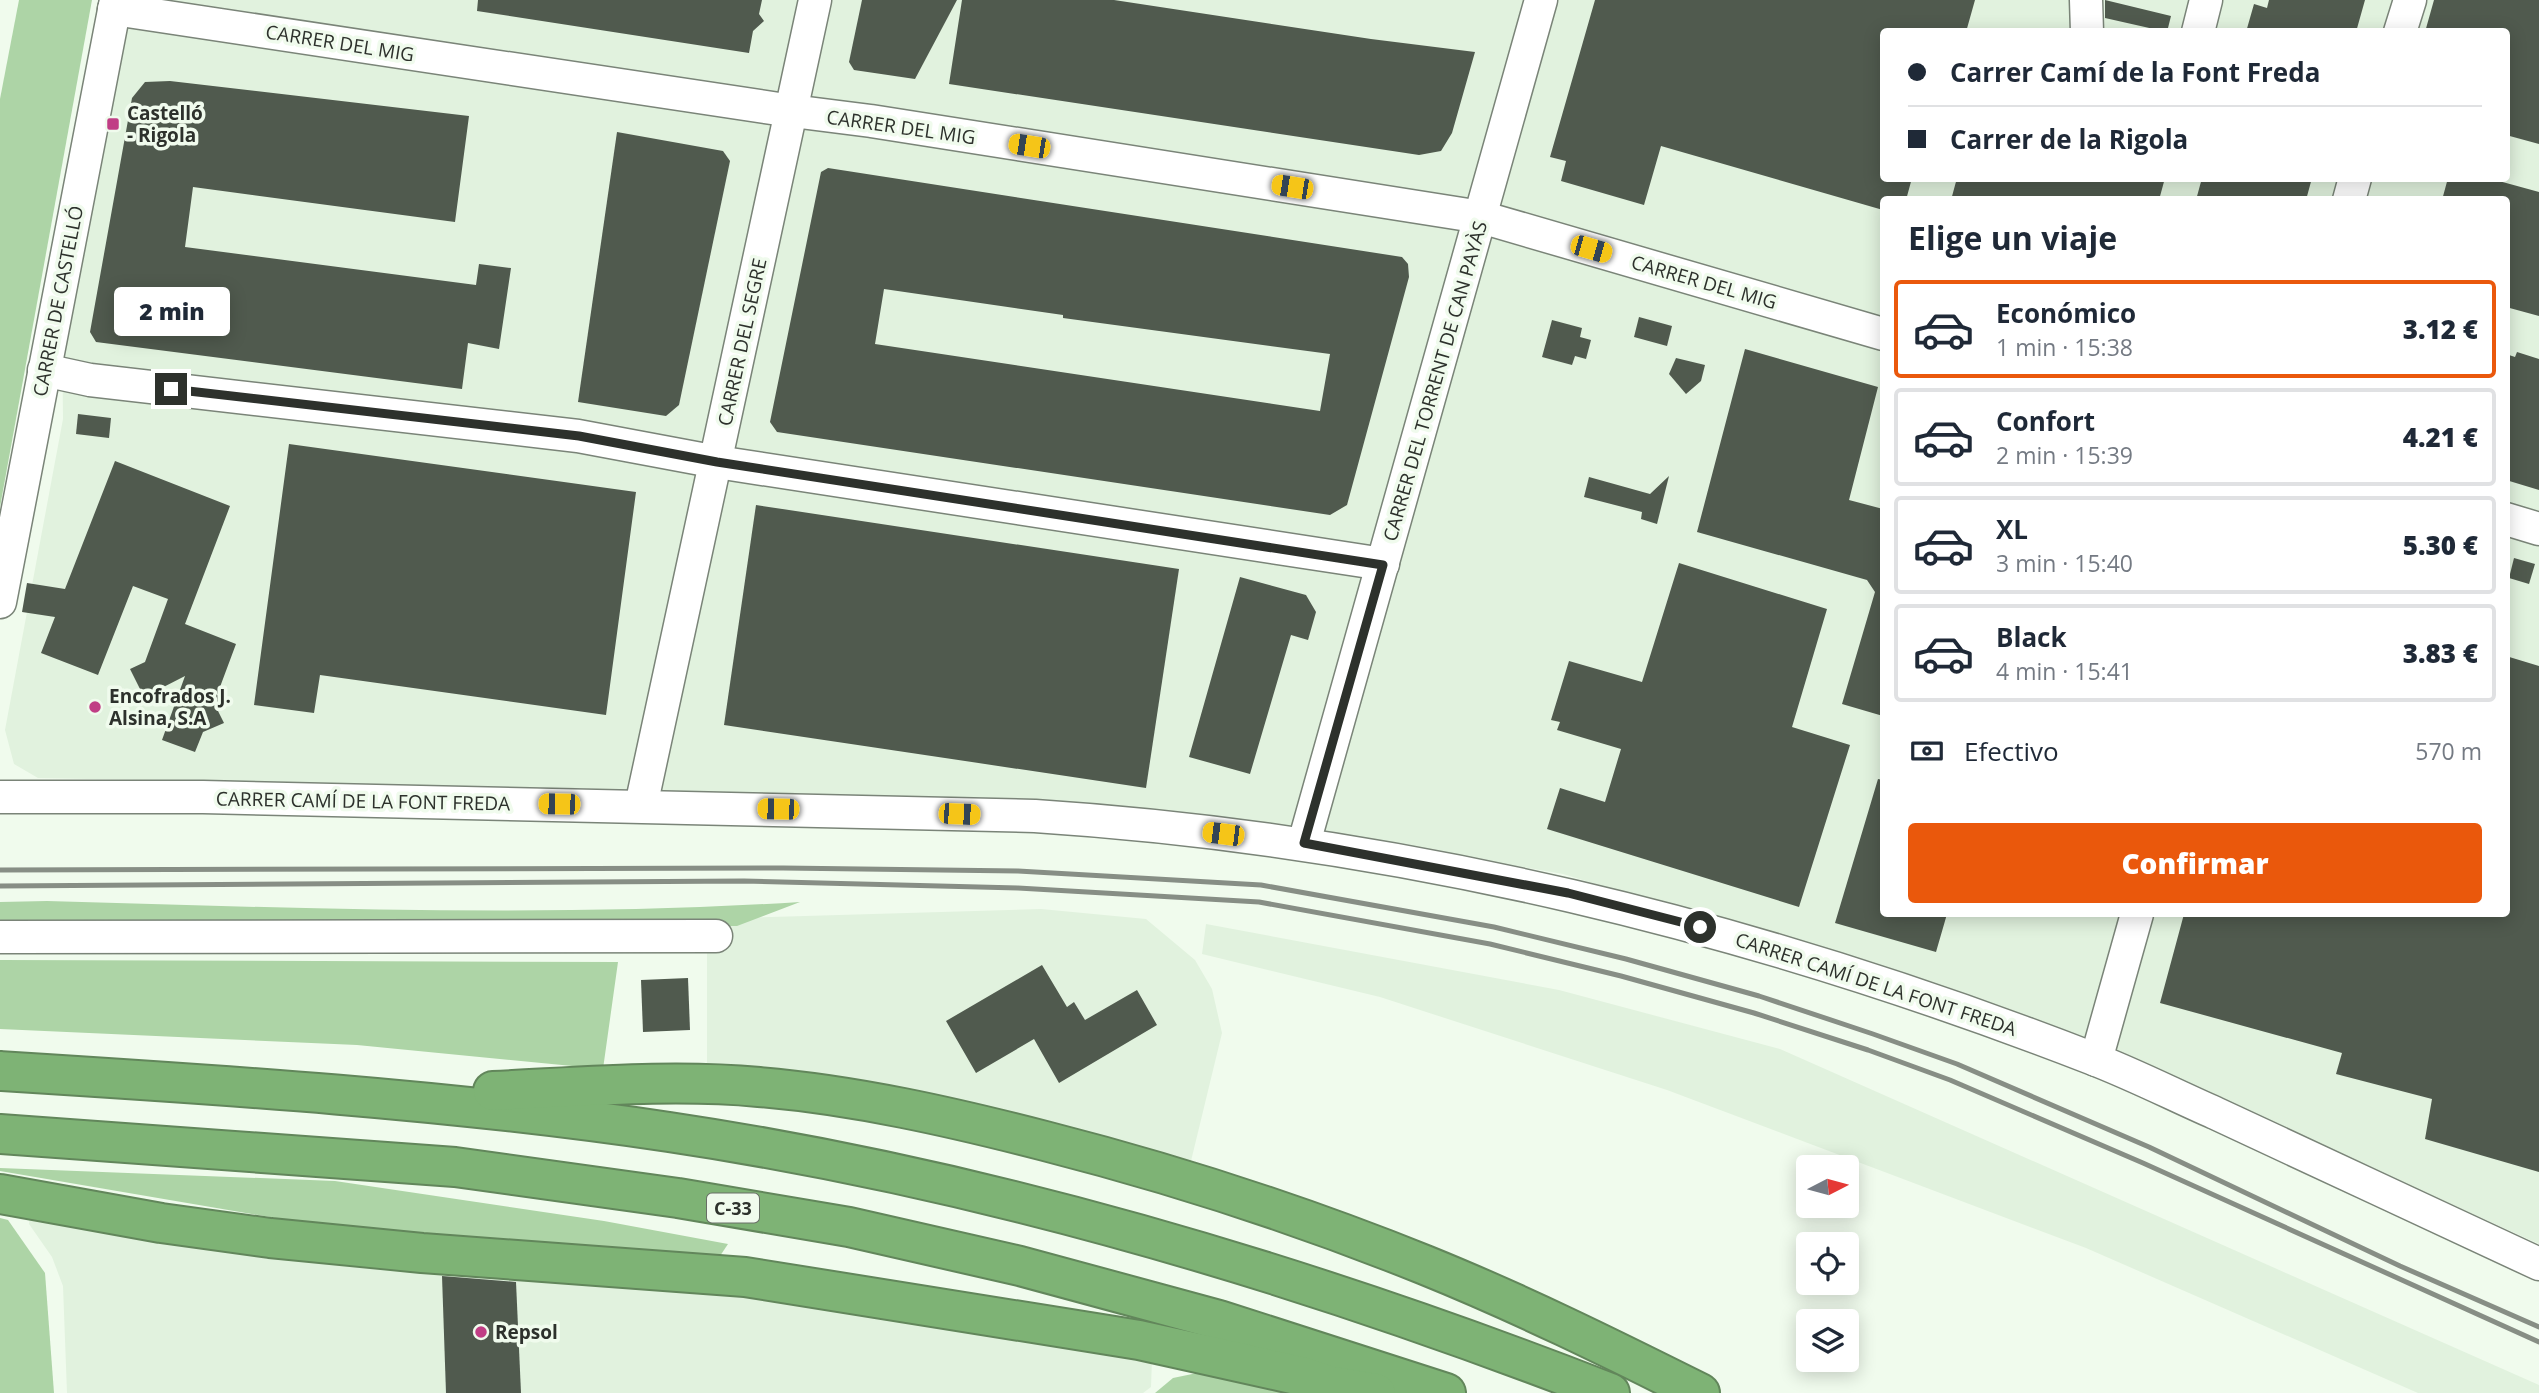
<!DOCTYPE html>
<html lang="es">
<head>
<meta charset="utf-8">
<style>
	:root { --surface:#fff; --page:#f2f2f3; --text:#1f2937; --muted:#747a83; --line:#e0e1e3; --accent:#ea580c }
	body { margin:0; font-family:"Open Sans",sans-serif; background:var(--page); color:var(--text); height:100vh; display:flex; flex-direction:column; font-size:26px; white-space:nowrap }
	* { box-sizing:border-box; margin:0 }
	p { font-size:23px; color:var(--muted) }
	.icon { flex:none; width:38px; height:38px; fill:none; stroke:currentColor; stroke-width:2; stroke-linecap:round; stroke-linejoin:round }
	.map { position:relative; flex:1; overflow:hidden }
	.drawer { position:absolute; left:1880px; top:196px; width:630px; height:721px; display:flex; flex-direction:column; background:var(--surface); border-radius:7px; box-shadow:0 4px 18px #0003 }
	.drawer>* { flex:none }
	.guide { position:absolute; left:1880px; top:28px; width:630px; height:154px; border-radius:7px; box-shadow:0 4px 18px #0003; display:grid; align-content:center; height:154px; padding:0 28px; background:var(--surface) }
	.needle { width:46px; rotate:84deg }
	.buttons { position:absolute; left:1796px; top:1155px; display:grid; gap:14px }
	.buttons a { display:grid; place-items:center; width:63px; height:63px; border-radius:7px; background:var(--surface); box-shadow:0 4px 18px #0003; font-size:35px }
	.end { position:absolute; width:32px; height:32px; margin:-16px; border:9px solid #2d312c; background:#fff; box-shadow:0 0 0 4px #fff }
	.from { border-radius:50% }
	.bubble { position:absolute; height:49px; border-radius:7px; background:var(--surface); box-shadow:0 4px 18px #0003; font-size:23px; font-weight:800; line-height:49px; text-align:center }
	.car { position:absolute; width:21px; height:42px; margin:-21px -10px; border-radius:9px; box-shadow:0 0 5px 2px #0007; background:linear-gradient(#f5c518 24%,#345 0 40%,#f5c518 0 76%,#345 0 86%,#f5c518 0) }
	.guide b { display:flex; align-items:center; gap:24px; height:66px; font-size:26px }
	.guide b+b { border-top:2px solid var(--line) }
	.guide i { width:18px; height:18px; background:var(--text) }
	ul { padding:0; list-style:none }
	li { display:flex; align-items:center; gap:21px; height:98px; margin:0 14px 10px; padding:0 14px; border:4px solid var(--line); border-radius:7px }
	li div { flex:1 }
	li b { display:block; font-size:26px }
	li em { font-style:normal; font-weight:800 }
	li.selected { border-color:var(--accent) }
	li>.icon { width:63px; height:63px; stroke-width:1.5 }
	h2 { padding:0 28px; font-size:32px; line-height:84px }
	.pay { display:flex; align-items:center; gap:18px; height:77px; padding:0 28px; font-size:26px }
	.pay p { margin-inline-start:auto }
	.primary-button { display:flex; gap:14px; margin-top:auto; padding:14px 28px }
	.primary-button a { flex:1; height:80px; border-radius:7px; background:var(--accent); color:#fff; font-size:28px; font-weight:800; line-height:80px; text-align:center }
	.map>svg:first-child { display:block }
</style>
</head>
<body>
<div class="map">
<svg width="2539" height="1393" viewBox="0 0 2539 1393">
	<rect width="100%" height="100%" fill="#f0fbed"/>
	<g fill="#e1f2de" fill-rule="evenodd">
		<path d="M128,0H2539V1244L2146,1065L2044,1022L1563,874L1254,821L591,789L38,778L14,764L5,730L63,419L62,323ZM1883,32H2506V178H1883ZM1883,200H2506V914H1883Z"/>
		<polygon points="1041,909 1146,919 1195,960 1212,989 1222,1033 1191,1161 1190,1192 967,1133 707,1097 707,919"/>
		<polygon points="1206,924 1559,990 1780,1049 2539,1385 2539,1393 2418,1393 2086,1248 1667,1090 1380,997 1202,954"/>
		<polygon points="33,1189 1153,1331 1151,1387 1143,1393 67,1393 63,1286 52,1257 29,1224"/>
	</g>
	<g fill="#add4a6">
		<polygon points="19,0 92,0 0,507 0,99"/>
		<path d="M47,901C298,908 549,918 800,902L737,926L0,928V902Z"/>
		<polygon points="0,960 618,962 603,1069 357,1045 0,1029"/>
		<polygon points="0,1168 335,1181 604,1221 728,1244 718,1259 352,1231 0,1171"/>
		<polygon points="0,1218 8,1220 45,1273 54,1393 0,1393"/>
		<polygon points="1226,1367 1301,1393 1155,1393 1173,1378"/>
	</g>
	<g fill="#505a4e" fill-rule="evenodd">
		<polygon points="478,0 762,0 759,14 764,21 753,31 749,53 477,11"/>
		<polygon points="862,0 957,0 915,79 854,70 849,62"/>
		<polygon points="962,0 1114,0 1371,39 1475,52 1452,133 1441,151 1419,155 949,84"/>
		<polygon points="1595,0 1975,0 1966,32 1883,32 1883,178 1912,178 1906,200 1883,200 1883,210 1661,146 1644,205 1561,181 1566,161 1550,157"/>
		<polygon points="2105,0 2171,16 2167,32 2105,18"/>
		<polygon points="2269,0 2365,0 2356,32 2246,32 2254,4 2267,8"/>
		<polygon points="2434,0 2539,0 2539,144 2506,135 2506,32 2425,32"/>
		<polygon points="170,81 469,116 455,222 193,187 185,247 476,285 479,264 511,268 499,349 468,343 462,389 96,342 90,332 132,98 145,82"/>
		<polygon points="617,132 723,151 730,161 679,405 666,416 578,402"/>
		<path d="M828,168L1402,257L1408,264L1409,277L1347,505L1330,515L777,432L770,422L821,172ZM884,289L1063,315V318L1330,354L1320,411L875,344Z"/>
		<polygon points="1957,178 2165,178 2159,200 1951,200"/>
		<polygon points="2202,178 2312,178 2306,200 2196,200"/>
		<polygon points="2448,178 2488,178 2539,192 2539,316 2506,307 2506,200 2442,200"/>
		<polygon points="1639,317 1672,326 1667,346 1634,337"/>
		<polygon points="1552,320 1582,328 1580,337 1591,340 1586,359 1575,356 1572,365 1542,357"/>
		<polygon points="1745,349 1878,387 1849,500 1883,509 1883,716 1842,704 1875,592 1867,580 1697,532"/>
		<polygon points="2517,352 2539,359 2539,490 2506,480 2506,354 2515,357"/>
		<polygon points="1676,358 1705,365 1701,381 1686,394 1669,374"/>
		<polygon points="78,414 111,418 109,438 76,434"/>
		<polygon points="289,444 636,492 606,715 320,675 314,713 254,705"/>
		<polygon points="115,461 230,506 185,624 236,644 217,695 220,696 216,707 224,723 203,732 195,752 162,740 185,676 144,697 130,669 145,662 168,599 133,586 98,675 41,653 55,617 22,612 27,583 65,589"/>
		<polygon points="1669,476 1657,524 1641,519 1642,512 1584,497 1589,477 1650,494"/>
		<polygon points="756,505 1179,569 1146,788 724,725"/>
		<polygon points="2514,558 2535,564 2529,584 2509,578"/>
		<polygon points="1679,563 1827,609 1792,727 1850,745 1799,907 1547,829 1560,788 1605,802 1621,749 1557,730 1560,722 1551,720 1569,661 1642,682"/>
		<polygon points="1240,577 1306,595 1316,612 1308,640 1291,635 1250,774 1189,757"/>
		<polygon points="2506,656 2539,666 2539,1172 2425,1139 2432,1099 2336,1074 2342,1053 2160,1003 2184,914 2506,914"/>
		<polygon points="1878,779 1883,780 1883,914 1947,914 1936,952 1835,923"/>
		<polygon points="1042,965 1067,1007 1074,1002 1085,1020 1137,990 1157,1025 1059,1083 1034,1039 976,1073 946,1021"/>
		<polygon points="688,978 690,1030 643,1032 641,980"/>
		<polygon points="442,1276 516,1282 521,1393 446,1393"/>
	</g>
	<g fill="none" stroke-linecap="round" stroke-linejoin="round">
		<defs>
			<g id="minor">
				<polyline points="2086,0 2087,32"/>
				<polyline points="114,9 792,111 871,121 1481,217 1883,334"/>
				<polyline points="2198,32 2206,0"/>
				<polyline points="2400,32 2410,0"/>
				<polyline points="2349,200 2355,178"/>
				<polyline points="44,370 90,380 578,436 717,462 1383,564"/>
				<polyline points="2506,519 2539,529"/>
				<polyline points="0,602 116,0"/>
				<path d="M0,797H203L1035,816C1402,840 1748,925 2091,1058C2133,1074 2174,1095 2215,1113C2323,1163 2431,1214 2539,1264"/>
				<polyline points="641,806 815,0"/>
				<polyline points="1304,843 1541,0"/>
				<polyline points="0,937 716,936"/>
				<polyline points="2096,1060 2137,914"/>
			</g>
			<g id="highway">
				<path d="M0,1071C223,1085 447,1099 669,1132C991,1180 1307,1275 1610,1393"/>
				<path d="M493,1091C581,1087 671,1079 759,1087C855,1095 952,1117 1045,1141C1174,1174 1301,1215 1425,1265C1519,1303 1610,1348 1700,1393"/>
				<polyline points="0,1134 455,1167 678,1198 849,1227 1020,1266 1219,1320 1446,1393"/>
				<polyline points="0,1194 161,1223 270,1238 422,1253 745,1277 1139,1340 1301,1376 1328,1385 1376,1393"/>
			</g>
		</defs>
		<use href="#minor" stroke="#7a8478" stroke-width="35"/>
		<use href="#highway" stroke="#62865b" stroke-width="42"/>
		<use href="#minor" stroke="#fff" stroke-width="32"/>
		<use href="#highway" stroke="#7eb375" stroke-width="38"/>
		<g stroke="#878e85" stroke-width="5">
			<polyline points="0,870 783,868 1018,871 1261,885 1494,927 1626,959 1759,996 1873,1034 1957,1064 2149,1147 2400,1266 2539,1327"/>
			<polyline points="0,886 744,881 1018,888 1259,902 1490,944 1621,976 1754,1013 1868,1050 1950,1080 2143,1163 2539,1342"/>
		</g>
	</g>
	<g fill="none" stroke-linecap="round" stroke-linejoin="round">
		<polyline stroke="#2d312c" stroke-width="9" points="171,389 579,436 717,462 1383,565 1304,843 1568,893 1700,927"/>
	</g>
	<g fill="#c03e85" stroke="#f0fbed" stroke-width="2.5">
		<rect x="106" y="117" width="14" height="14" rx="3.5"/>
		<circle cx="95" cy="707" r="7"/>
		<circle cx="481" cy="1332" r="7"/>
	</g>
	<g text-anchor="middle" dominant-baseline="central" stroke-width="7" stroke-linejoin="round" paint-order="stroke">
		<rect fill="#f0fbed" stroke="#686e66" stroke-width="2" x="707" y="1193.5" width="52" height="29" rx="5"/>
		<g font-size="18" font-weight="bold" fill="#2d312c">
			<text x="733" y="1208">C-33</text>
		</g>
		<g font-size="19" fill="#2d312c" stroke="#f0fbed">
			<text transform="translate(340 43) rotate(9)">CARRER DEL MIG</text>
			<text transform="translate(901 127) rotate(8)">CARRER DEL MIG</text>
			<text transform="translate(1704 282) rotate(16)">CARRER DEL MIG</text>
			<text transform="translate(58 301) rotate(-79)">CARRER DE CASTELLÓ</text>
			<text transform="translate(742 342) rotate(-78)">CARRER DEL SEGRE</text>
			<text transform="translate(1435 381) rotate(-74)">CARRER DEL TORRENT DE CAN PAYÀS</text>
			<text transform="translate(363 801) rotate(1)">CARRER CAMÍ DE LA FONT FREDA</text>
			<text transform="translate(1876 984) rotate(18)">CARRER CAMÍ DE LA FONT FREDA</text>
		</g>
		<g font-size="19" font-weight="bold" fill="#2d312c" stroke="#f0fbed" text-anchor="start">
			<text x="127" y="113">Castelló<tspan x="127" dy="22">- Rigola</tspan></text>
			<text x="109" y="696">Encofrados J.<tspan x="109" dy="22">Alsina, S.A</tspan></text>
			<text x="495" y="1332">Repsol</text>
		</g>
	</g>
</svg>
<div class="buttons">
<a><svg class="needle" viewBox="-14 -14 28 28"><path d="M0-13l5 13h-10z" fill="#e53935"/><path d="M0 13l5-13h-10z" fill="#747a83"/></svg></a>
<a><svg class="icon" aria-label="locate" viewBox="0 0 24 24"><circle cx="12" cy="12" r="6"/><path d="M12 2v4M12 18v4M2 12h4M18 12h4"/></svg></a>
<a><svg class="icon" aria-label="layers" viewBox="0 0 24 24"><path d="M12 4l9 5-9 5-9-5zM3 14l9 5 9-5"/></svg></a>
</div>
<i class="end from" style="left:1700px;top:927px"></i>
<i class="end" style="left:171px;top:389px"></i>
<div class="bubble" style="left:114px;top:287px;width:116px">2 min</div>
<i class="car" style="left:1029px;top:146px;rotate:279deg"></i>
<i class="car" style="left:1292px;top:187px;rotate:279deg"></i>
<i class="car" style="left:1591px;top:249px;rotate:106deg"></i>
<i class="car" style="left:559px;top:804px;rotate:271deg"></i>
<i class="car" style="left:778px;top:809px;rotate:271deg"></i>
<i class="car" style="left:959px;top:814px;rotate:92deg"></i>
<i class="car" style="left:1223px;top:834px;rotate:277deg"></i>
<div class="guide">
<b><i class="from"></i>Carrer Camí de la Font Freda</b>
<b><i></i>Carrer de la Rigola</b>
</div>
<section class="drawer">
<h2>Elige un viaje</h2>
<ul>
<li class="selected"><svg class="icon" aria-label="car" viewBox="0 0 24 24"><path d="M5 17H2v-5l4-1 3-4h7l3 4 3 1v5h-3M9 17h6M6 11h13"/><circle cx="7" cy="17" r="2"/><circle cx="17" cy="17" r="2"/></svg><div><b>Económico</b><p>1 min · 15:38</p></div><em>3.12 €</em></li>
<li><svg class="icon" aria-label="car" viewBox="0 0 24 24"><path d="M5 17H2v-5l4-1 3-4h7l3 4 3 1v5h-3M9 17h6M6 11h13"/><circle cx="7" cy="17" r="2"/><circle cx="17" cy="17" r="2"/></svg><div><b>Confort</b><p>2 min · 15:39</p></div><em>4.21 €</em></li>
<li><svg class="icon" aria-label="car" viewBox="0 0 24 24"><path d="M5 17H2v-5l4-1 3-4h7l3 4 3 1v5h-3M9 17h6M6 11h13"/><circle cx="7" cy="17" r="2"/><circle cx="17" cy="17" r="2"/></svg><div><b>XL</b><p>3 min · 15:40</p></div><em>5.30 €</em></li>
<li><svg class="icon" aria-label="car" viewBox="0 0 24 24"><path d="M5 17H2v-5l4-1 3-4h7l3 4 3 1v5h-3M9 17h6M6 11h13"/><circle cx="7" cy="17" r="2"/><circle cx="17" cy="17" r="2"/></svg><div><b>Black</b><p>4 min · 15:41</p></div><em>3.83 €</em></li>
</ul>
<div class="pay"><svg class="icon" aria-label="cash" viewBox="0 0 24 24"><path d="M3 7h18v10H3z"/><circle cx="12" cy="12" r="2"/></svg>Efectivo<p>570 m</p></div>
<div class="primary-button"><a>Confirmar</a></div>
</section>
</div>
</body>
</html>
